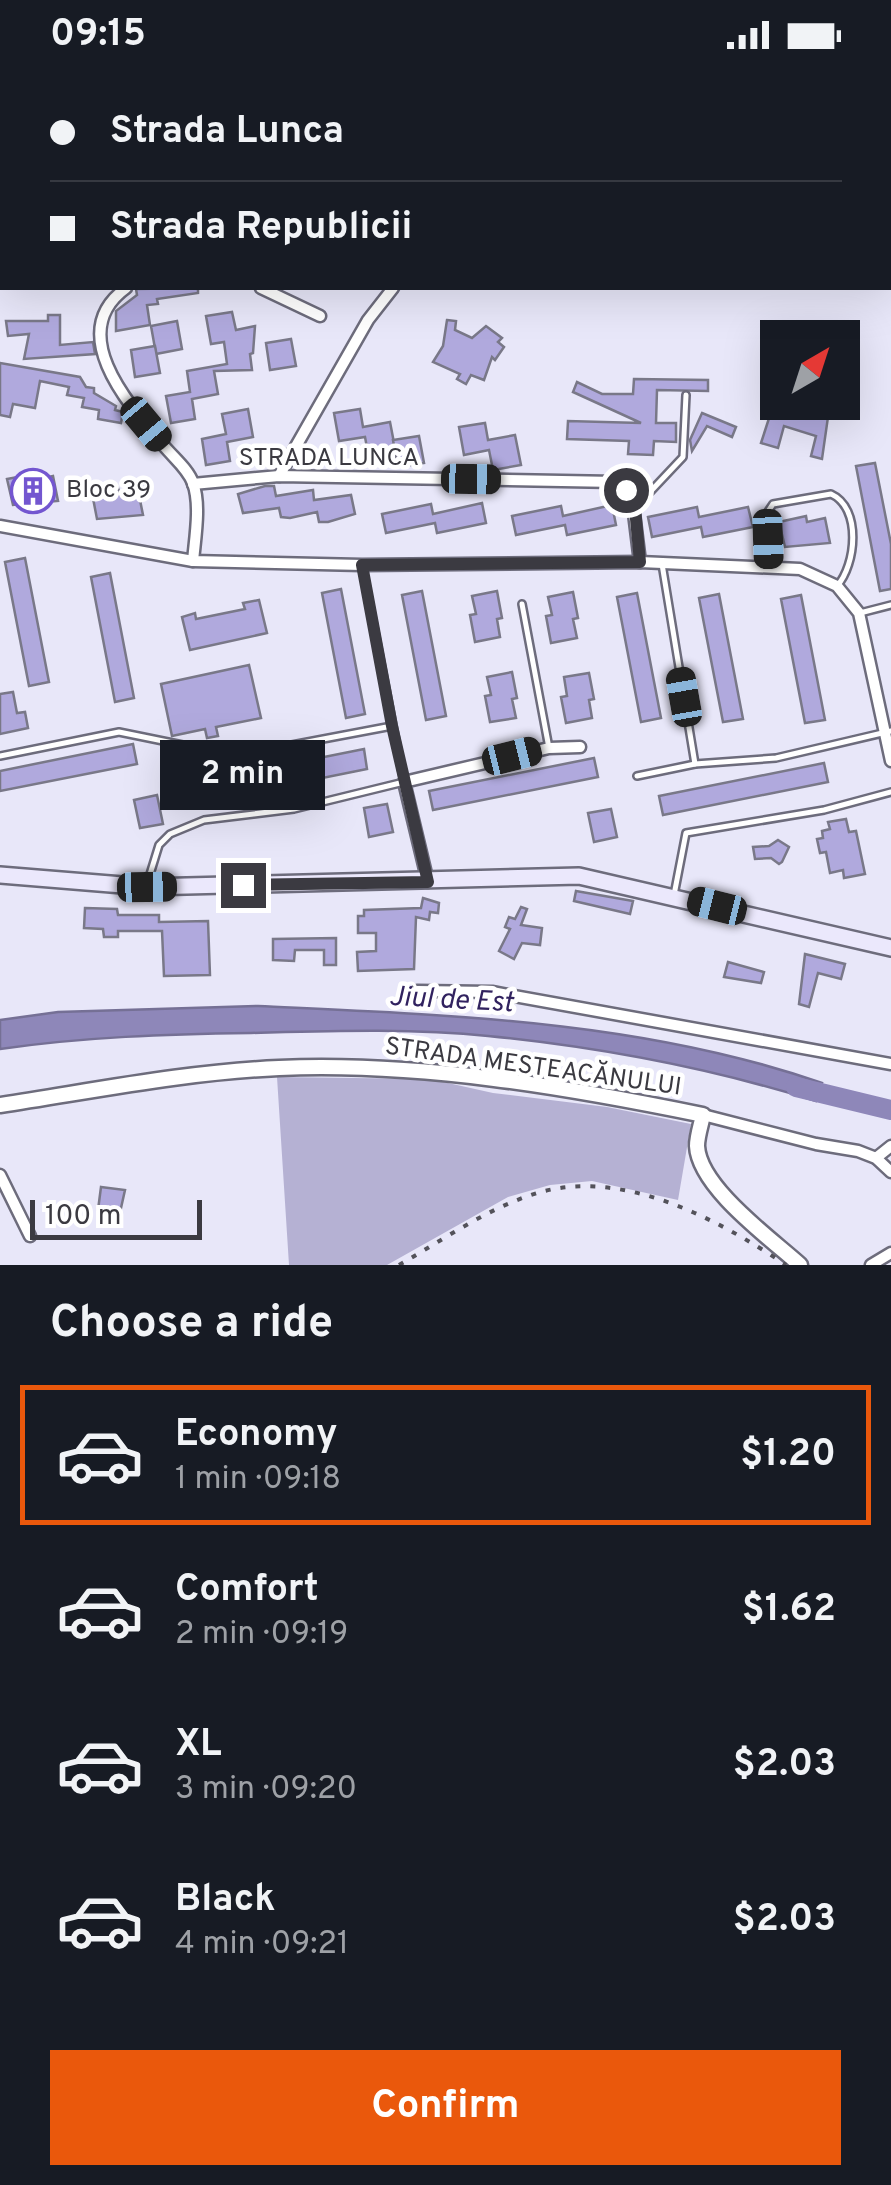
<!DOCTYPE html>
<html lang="en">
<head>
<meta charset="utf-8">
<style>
	:root { --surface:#171b24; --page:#242831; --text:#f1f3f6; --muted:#9ea1a6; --line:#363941; --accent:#ea580c }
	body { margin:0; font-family:Overpass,sans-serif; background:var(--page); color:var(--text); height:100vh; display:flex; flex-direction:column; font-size:38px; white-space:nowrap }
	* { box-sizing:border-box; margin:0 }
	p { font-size:32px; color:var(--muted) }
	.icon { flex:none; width:55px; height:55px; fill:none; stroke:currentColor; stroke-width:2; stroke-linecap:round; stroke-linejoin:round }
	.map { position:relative; height:1195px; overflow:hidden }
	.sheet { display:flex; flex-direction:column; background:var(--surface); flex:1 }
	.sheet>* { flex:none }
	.guide { position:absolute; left:0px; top:0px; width:892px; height:220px; box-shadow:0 10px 40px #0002; display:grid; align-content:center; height:220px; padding:0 50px; background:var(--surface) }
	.needle { width:65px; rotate:39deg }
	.controls { position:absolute; left:760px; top:250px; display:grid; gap:20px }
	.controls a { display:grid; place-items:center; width:100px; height:100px; border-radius:0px; background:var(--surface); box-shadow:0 10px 40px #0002; font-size:50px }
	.scale { position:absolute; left:30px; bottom:25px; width:172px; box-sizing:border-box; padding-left:10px; border:5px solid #3b3a41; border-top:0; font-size:28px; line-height:35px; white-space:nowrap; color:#3b3a41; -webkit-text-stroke:8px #fff; paint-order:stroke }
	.end { position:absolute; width:45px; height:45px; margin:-22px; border:12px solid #3b3a41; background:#fff; box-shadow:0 0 0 5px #fff }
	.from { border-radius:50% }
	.bubble { position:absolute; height:70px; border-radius:0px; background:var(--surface); box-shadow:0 10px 40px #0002; font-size:32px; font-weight:700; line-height:70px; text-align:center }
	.car { position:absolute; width:30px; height:60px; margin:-30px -15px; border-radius:12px; box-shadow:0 0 8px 2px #0007; background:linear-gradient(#222 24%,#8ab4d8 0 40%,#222 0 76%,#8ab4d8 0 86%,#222 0) }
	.guide b { display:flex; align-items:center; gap:35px; height:95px; font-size:38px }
	.guide b+b { border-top:2px solid var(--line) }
	.guide i { width:25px; height:25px; background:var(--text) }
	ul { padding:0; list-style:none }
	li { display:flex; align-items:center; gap:30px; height:140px; margin:0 20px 15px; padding:0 30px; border:5px solid transparent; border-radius:0px }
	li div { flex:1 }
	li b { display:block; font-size:38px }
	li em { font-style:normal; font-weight:700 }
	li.current { border-color:var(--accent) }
	li>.icon { width:90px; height:90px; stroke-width:1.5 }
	h2 { padding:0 50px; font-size:45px; line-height:120px }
	.cta { display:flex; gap:20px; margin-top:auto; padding:20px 50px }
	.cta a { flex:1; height:115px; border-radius:0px; background:var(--accent); color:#fff; font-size:40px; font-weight:700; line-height:115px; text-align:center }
	.status { display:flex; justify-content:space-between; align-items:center; height:70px; padding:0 50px; background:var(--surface); direction:ltr }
	.status svg { height:28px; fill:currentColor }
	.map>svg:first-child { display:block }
</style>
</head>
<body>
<div class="status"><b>09:15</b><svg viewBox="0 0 49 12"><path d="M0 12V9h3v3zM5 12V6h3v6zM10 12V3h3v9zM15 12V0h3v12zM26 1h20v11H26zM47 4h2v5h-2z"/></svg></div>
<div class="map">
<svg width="891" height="1195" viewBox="0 0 891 1195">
	<rect width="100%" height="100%" fill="#e8e7f9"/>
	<g fill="#b5b1d3">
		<polygon points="0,0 431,0 431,2 2,2 0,69"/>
		<polygon points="277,1007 430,1009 493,1023 607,1037 691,1054 678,1130 592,1111 550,1115 508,1127 387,1195 289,1195"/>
	</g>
	<path fill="#8e87b9" stroke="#757095" stroke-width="2.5" d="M258,936C447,945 641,950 822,1013L816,1031C710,998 599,977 488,966C410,958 329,961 251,963C167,964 84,967 0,979V950L58,942Z"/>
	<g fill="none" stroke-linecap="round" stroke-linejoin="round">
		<polyline stroke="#8e87b9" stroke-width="20" points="796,1017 891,1040"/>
	</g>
	<g fill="#b0a9dd" stroke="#797888" stroke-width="2.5">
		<polygon points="198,218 198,223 157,229 158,234 147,235 150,255 116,261 116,241 137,225 136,219"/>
		<polygon points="232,242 236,260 255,256 253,283 250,284 252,300 214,301 218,324 192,329 195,349 171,353 166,326 190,322 187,301 227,294 224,272 211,274 206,246"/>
		<polygon points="48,245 60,245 60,275 93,272 95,284 24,289 29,264 8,266 6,251 48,251"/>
		<polygon points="447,250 456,251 455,260 472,268 486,256 502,268 498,272 504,277 495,290 492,287 484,310 471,305 466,314 457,309 460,304 433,292 443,276"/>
		<polygon points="177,251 182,279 156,284 151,256"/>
		<polygon points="291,269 296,296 270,300 266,273"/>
		<polygon points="155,276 160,303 135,307 131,280"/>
		<polygon points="0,293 80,307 86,317 94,318 94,323 116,336 115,340 123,342 121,353 98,349 99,340 82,337 84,328 67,325 69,317 40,311 35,338 13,334 10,347 0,345"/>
		<polygon points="634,309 708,310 708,321 657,320 656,353 676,353 676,372 654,371 653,385 628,384 629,371 567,369 568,351 641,353 573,322 577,312 602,324 633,324"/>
		<polygon points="248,339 253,367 227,372 230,391 206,395 202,369 226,364 222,344"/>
		<polygon points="360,339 363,357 390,352 395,378 368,383 365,367 339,371 334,343"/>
		<polygon points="771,342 791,348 792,342 828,347 822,389 811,386 816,366 784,356 778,378 761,373"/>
		<polygon points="702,343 736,357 732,367 707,356 692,381 690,370"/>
		<polygon points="485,353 488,370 515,365 521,395 493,400 489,380 464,385 459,357"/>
		<polygon points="419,366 424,393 398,397 393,370"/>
		<polygon points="875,393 891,474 891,519 880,521 856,396"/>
		<polygon points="34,404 35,410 53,406 58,431 13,435 7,409"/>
		<polygon points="265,416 274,416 276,426 313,420 314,430 351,425 355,444 328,452 319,452 317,442 290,448 281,447 279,438 243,443 238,424"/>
		<polygon points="118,418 120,424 138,420 143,445 97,449 92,423"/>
		<polygon points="482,433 486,453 437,463 435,453 386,463 382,444 431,434 433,444"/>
		<polygon points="612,435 616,455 567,465 565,455 516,465 512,446 561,436 563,446"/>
		<polygon points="697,437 699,447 748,437 753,457 703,467 701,457 652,467 648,447"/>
		<polygon points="806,446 807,452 825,448 830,473 785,477 779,452"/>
		<polygon points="25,488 49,612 29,616 5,492"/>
		<polygon points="110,503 134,628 115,632 91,507"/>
		<polygon points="341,519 365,644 346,648 322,523"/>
		<polygon points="422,521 446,646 426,650 402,525"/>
		<polygon points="497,521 502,548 497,549 500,567 475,572 470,545 476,544 472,526"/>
		<polygon points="573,522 578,548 573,549 577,568 551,573 546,546 552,545 548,527"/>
		<polygon points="637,523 661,648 641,652 617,527"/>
		<polygon points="719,524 743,649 723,652 699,528"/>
		<polygon points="801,525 825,650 805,653 781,529"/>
		<polygon points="259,530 267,563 190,580 182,547 195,543 196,549 245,539 243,533"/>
		<polygon points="249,595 261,648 216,657 218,666 207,668 205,659 172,666 161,614"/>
		<polygon points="512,602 517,628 512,629 516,648 490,652 485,626 491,625 487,607"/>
		<polygon points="589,603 594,629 589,630 592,648 566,653 561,627 567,626 564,607"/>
		<polygon points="13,622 17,643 25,642 28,658 0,664 0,624"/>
		<polygon points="133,674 137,694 0,721 0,701"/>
		<polygon points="364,679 367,699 203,732 199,712"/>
		<polygon points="594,688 598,707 433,740 429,721"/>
		<polygon points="824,693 828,712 663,745 659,726"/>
		<polygon points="157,725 163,754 140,758 134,730"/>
		<polygon points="387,734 393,762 369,767 364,738"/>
		<polygon points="611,739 617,767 594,772 588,743"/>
		<polygon points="846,749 849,762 856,761 865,804 844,808 843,800 830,803 826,782 820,783 817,769 823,768 822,761 830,759 828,752"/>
		<polygon points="778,770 789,777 782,792 779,794 771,788 755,789 753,777 769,776"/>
		<polygon points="576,821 633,831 630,844 574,831"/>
		<polygon points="423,828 439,833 438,843 430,842 429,850 416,847 414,899 358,901 357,882 376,881 376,863 358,863 358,846 364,846 364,840 421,838"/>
		<polygon points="521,837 527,839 521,855 542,858 540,875 522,873 514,889 499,881 510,859 505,857 509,847 515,849"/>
		<polygon points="85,838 117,839 118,845 159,845 159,852 208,851 210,905 164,906 162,861 118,861 118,867 104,867 103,859 84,858"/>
		<polygon points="336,868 336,895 324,895 324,880 295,880 294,891 273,890 273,869"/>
		<polygon points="805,884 845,894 841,909 818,903 809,937 799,934"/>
		<polygon points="728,892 764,902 761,913 724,907"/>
		<polygon points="101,1117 125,1120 117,1156 102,1152 104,1142 98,1140"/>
	</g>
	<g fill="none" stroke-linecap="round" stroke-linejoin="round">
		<defs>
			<g id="service">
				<polyline points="635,438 683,387 686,325"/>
				<polyline points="662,494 695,694"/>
				<path d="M769,495L767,443L773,434L831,424C862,438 856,495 837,516"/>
				<polyline points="522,534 549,678"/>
				<polyline points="860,543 891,535"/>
				<polyline points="0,686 119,662 222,683 254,682 392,656"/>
				<polyline points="637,706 695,694 776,688 891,661"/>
				<polyline points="147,814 159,775 170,764 204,750 294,739 404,712 362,495"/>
				<polyline points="674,825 686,763 824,740 891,722"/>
			</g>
			<g id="minor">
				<path d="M126,218C64,263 129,335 164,376C174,388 188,399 193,413C201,435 195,468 193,491"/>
				<polyline points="261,218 320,246"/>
				<polyline points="279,406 368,250 393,218"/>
				<polyline points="193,414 279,406 616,412 632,427 640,492"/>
				<polyline points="0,456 193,491 362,495 640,492 800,499 837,516 859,543 891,691"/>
				<polyline points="428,812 404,712 549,678 580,677"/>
				<polyline points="417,921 492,922 891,994"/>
				<polyline points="703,1045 816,1074 858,1081 876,1088 891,1102"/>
				<polyline points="876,1088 891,1076"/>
				<polyline points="0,1105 30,1166"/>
				<polyline points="871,1195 891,1183"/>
			</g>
			<path id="tertiary" d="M0,1035C93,1021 186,1002 279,998C420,992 566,1017 703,1045C701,1055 697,1066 697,1076C699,1117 770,1168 800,1195"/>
			<polyline id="secondary" points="0,805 147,817 579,806 891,878"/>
		</defs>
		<use href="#service" stroke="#6d6c7c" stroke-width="10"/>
		<use href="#minor" stroke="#6d6c7c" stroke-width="15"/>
		<use href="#tertiary" stroke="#6d6c7c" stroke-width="19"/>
		<use href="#secondary" stroke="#6d6c7c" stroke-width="20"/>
		<use href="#service" stroke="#fff" stroke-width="5"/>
		<use href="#minor" stroke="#fff" stroke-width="10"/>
		<use href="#tertiary" stroke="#fff" stroke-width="14"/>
		<use href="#secondary" stroke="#ebe8fc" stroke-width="15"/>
		<path stroke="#53525a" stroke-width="4" stroke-dasharray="5 10" stroke-linecap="butt" d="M399,1195C441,1171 482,1142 528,1126C615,1094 715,1147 786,1195"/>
	</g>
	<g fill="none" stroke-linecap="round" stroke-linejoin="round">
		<polyline stroke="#3b3a41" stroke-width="12" points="243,815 428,812 392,656 362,495 640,492 635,438 626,420"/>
	</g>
	<defs>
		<symbol id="building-ring" viewBox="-11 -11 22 22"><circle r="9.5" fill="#fff" stroke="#7356d0" stroke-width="1.5"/><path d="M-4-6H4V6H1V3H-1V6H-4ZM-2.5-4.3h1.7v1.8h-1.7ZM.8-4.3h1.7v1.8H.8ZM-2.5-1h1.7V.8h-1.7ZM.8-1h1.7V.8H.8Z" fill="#7356d0"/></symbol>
	</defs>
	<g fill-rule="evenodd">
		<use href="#building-ring" x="8" y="396" width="50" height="50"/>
	</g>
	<g text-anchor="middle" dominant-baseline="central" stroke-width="9" stroke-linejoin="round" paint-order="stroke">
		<g font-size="25" fill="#3b3a41" stroke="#fff">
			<text x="329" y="389">STRADA LUNCA</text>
			<text transform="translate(533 998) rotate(8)">STRADA MESTEACĂNULUI</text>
		</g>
		<g font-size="25" fill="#3b3a41" stroke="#fff" text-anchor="start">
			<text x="66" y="421">Bloc 39</text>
		</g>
		<g font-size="28" font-style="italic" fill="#31225f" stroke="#fff">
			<text transform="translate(451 931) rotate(3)">Jiul de Est</text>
		</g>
	</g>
</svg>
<div class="controls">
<a><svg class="needle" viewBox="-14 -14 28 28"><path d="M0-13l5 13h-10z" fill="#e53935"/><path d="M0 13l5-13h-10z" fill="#9ea1a6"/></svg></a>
</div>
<div class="scale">100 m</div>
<i class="end from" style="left:626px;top:420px"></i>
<i class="end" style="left:243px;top:815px"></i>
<div class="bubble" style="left:160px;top:670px;width:165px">2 min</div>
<i class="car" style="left:146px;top:354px;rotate:140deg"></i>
<i class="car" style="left:471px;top:409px;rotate:91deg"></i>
<i class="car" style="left:768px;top:469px;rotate:178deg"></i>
<i class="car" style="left:684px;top:627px;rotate:350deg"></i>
<i class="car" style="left:512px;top:686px;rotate:76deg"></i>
<i class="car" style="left:147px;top:817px;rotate:89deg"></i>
<i class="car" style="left:717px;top:836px;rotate:284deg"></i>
<div class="guide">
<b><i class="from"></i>Strada Lunca</b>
<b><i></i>Strada Republicii</b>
</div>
</div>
<section class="sheet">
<h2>Choose a ride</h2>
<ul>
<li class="current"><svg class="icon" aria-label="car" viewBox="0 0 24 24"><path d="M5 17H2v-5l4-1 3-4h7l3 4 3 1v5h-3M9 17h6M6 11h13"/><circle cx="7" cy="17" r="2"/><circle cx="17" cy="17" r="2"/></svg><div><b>Economy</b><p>1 min · 09:18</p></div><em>$1.20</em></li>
<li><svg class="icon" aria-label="car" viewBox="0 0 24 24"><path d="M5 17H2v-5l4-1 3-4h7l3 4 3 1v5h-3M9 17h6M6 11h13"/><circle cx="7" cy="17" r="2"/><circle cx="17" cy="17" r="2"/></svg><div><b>Comfort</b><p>2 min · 09:19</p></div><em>$1.62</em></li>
<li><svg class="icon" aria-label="car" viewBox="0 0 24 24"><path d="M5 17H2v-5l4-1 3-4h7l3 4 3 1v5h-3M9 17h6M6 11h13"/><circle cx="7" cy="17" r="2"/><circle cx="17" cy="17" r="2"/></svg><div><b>XL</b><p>3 min · 09:20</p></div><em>$2.03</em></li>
<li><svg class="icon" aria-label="car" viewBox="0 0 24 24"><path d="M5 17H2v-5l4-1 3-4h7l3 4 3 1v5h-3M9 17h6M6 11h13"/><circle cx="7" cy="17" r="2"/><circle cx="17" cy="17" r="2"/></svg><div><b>Black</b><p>4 min · 09:21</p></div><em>$2.03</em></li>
</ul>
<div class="cta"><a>Confirm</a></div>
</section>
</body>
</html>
